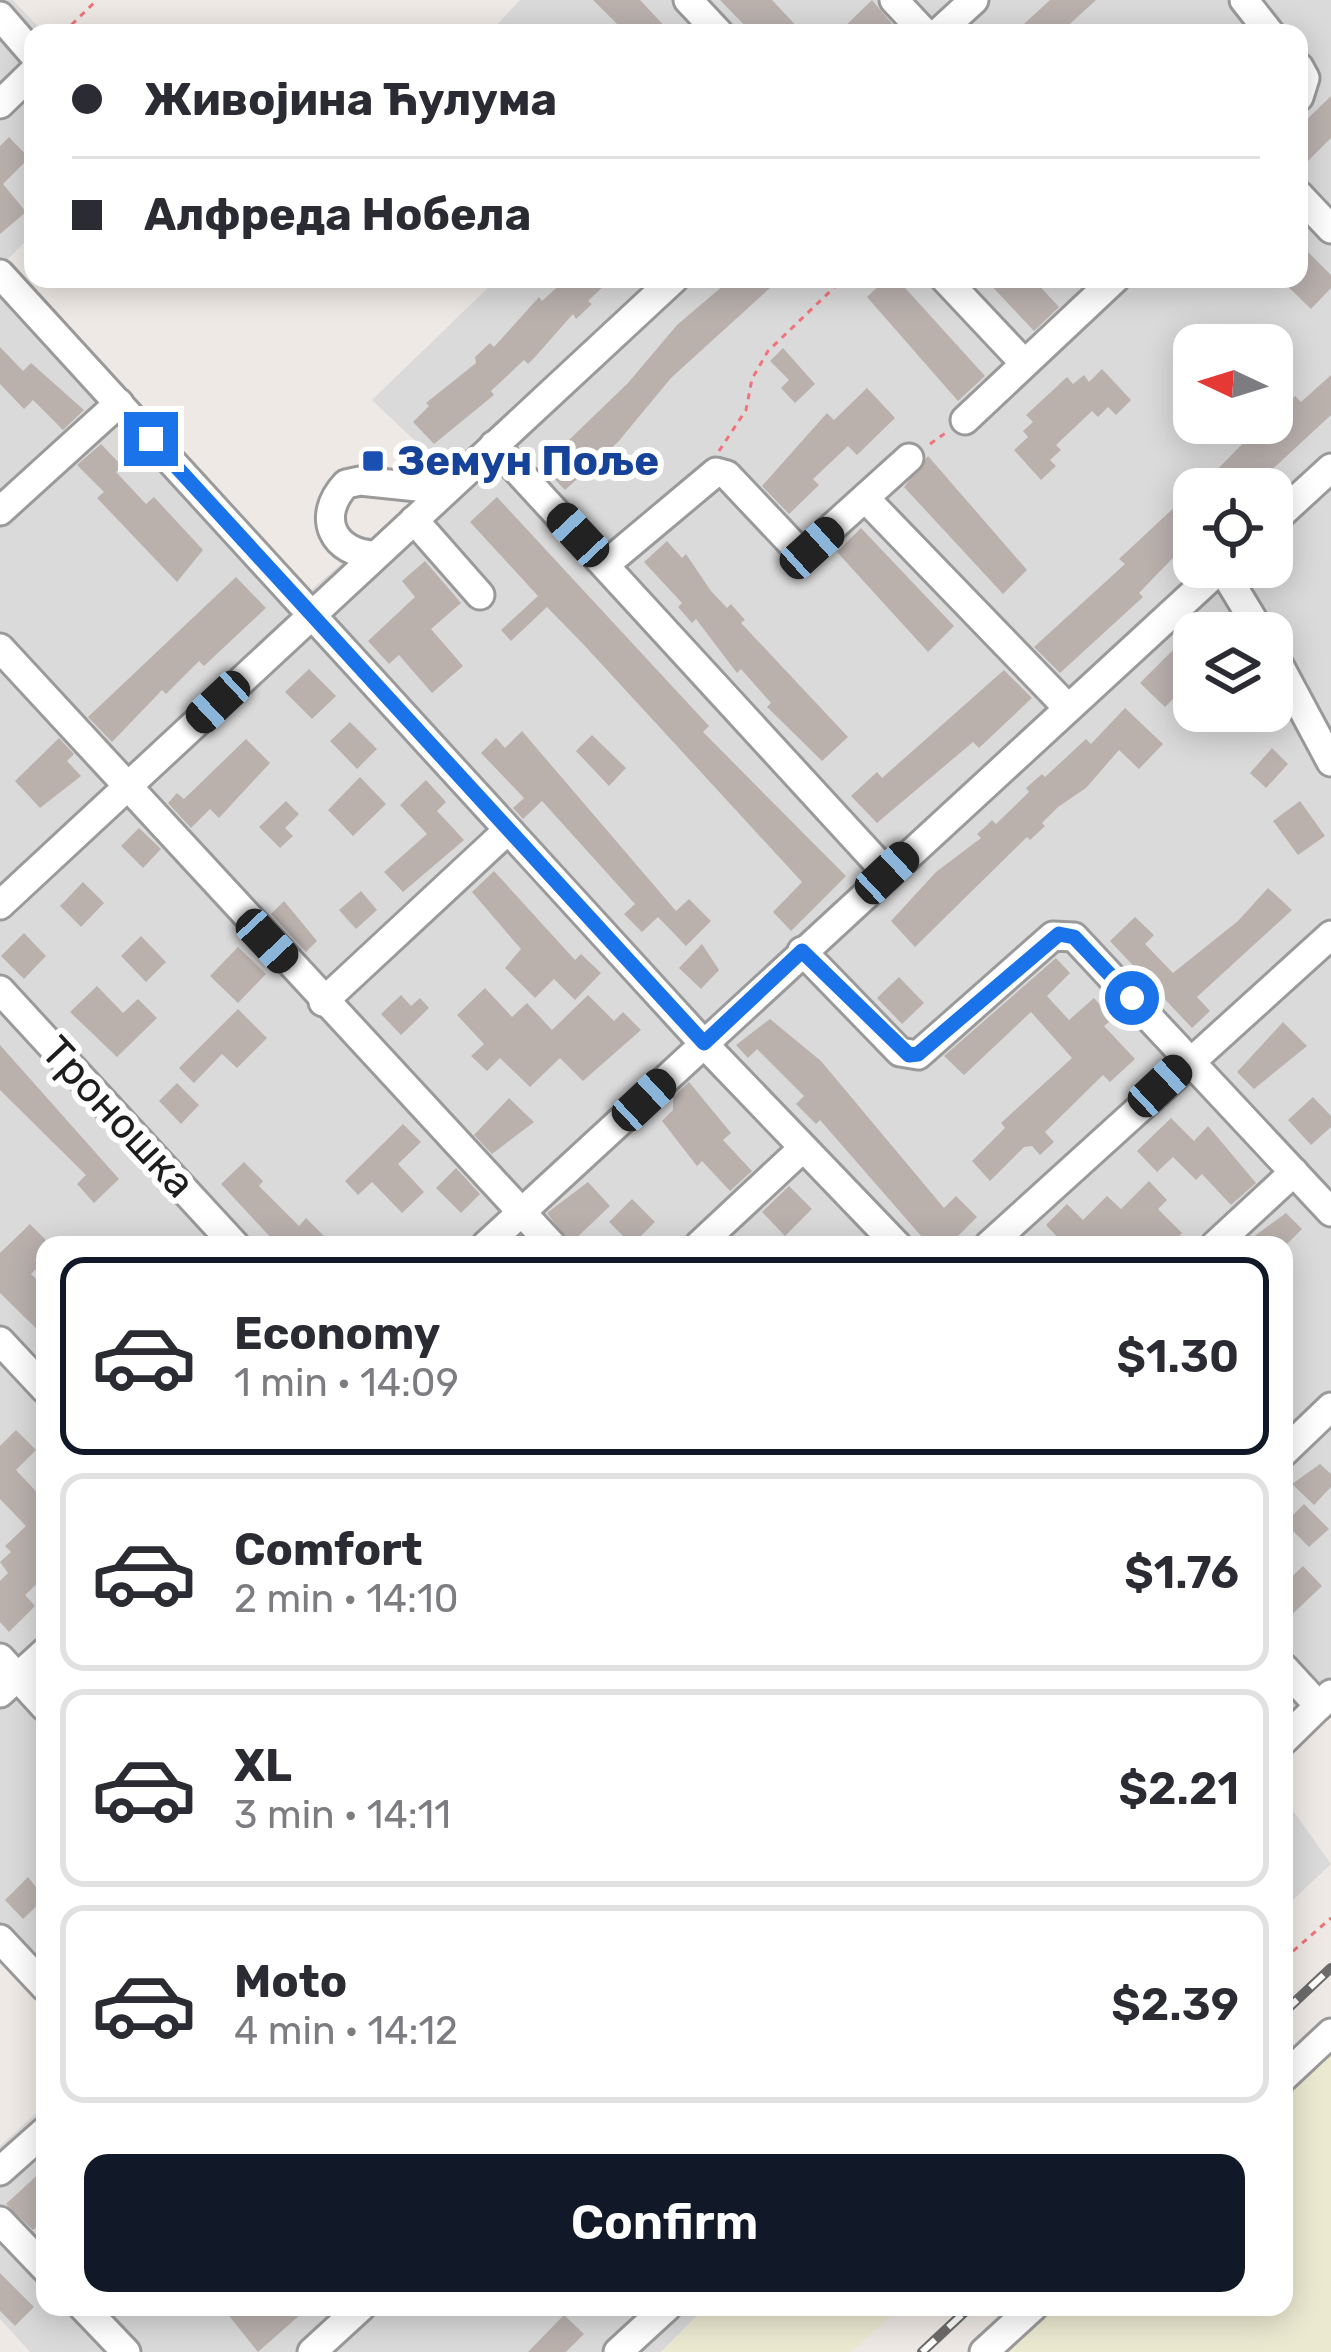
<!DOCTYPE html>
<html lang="en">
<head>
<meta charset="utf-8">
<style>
	:root { --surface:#fff; --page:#f2f2f3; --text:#2b2b33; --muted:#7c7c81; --line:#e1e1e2; --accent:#111827 }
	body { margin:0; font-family:Rubik,sans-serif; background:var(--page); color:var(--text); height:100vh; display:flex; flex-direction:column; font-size:45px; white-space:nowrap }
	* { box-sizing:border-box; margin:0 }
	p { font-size:39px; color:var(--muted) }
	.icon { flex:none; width:66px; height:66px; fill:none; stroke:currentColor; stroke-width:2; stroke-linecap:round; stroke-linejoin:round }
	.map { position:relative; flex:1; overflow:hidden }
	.side { position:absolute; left:36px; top:1236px; width:1257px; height:1080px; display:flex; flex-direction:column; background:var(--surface); border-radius:24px; box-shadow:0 6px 30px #0003 }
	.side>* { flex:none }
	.hud { position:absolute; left:24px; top:24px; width:1284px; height:264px; border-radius:24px; box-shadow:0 6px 30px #0003; display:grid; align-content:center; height:264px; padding:0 48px; background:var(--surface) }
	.needle { width:78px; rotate:274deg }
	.controls { position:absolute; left:1173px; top:324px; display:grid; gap:24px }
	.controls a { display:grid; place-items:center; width:120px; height:120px; border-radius:24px; background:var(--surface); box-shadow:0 6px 30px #0003; font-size:60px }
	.end { position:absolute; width:54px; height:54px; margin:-27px; border:15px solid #1a73e8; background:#fff; box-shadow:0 0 0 6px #fff }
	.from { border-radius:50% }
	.car { position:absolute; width:36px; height:72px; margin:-36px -18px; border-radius:15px; box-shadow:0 0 9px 3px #0007; background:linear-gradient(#222 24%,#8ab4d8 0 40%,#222 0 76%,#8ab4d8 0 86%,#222 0) }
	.hud b { display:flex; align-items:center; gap:42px; height:114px; font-size:45px }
	.hud b+b { border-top:3px solid var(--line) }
	.hud i { width:30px; height:30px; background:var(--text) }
	ul { padding:21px 0 0; list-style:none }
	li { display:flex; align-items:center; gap:36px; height:198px; margin:0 24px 18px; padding:0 24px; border:6px solid var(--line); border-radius:24px }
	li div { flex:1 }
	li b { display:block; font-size:45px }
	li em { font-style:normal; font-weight:600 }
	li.active { border-color:var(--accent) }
	li>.icon { width:108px; height:108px; stroke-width:1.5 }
	.cta { display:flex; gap:24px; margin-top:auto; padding:24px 48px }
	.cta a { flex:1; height:138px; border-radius:24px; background:var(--accent); color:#fff; font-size:48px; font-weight:600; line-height:138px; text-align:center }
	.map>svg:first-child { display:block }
</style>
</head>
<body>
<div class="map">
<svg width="1331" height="2352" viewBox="0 0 1331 2352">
	<rect width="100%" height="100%" fill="#eee9e4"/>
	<g fill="#dbdada" fill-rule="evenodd">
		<path d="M0,0H13L44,33H33V234L4,263L310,591L447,471L372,400L497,279H1299V33H489L520,0H1331V1713L1284,1756V1245H45V2008L0,1961ZM1194,345H1272V423H1194ZM1194,489H1272V567H1194ZM1194,633H1272V711H1194Z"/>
		<polygon points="1284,1798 1331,1864 1284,1908"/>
		<polygon points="45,2105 45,2307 706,2307 661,2352 30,2352 0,2319 0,2146"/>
	</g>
	<g fill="#ebe9d0">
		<polygon points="1331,2051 1331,2352 1004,2352 1053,2307 1284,2307 1284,2094"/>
		<polygon points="706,2307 901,2307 851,2352 661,2352"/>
	</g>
	<g fill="#bab1ad">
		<polygon points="593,0 640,0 671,33 626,33"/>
		<polygon points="720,0 772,0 803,33 752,33"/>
		<polygon points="872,0 894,26 887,33 838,33"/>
		<polygon points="1050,0 1096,0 1060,33 1014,33"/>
		<polygon points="1331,96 1331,138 1306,163 1299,155 1299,127"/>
		<polygon points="9,137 29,158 3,184 26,212 0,234 0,146"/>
		<polygon points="1299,243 1331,275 1331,288 1311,309 1280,279 1299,279"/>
		<polygon points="566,279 611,279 588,301 592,304 576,319 573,314 535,357 528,364 524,360 491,391 494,395 434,444 413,422 429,406 426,403 476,363 475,357 490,343 494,347 539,297 542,301"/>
		<polygon points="731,279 780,279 671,378 618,442 565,490 542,466 628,383 677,325"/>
		<polygon points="886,279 897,279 985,376 958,401 867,297"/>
		<polygon points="985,279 1033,279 1059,307 1034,331"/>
		<polygon points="0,347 23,371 31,363 84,410 63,430 33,400 24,409 0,384"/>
		<polygon points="783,348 815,384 795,403 781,388 789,380 770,361"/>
		<polygon points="1102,369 1131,400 1116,415 1108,407 1098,417 1092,411 1056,445 1061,450 1050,460 1056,466 1041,480 1014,450 1028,437 1023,431 1033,422 1026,415 1067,377 1073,384 1084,375 1089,382"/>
		<polygon points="1331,375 1331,415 1251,489 1198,489 1263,423 1272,423 1295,396 1301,402"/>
		<polygon points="867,388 895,418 857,455 848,446 813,479 819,485 789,514 762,486 827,413 834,420"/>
		<polygon points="101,444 122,466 116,472 146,504 154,497 203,550 177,582 97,498 104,492 77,465"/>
		<polygon points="928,456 1027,570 1003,594 904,487"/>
		<polygon points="1194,489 1194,536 1139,593 1143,597 1060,673 1034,647 1125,564 1119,559"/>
		<polygon points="497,497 709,726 703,732 846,876 791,931 773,912 802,882 584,645 547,607 511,641 501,630 538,596 470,522"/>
		<polygon points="861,528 954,626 928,652 837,552"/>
		<polygon points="667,541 682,558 686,554 711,591 727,608 731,604 745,620 741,623 848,737 822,761 767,707 771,703 741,669 737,673 696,619 692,623 678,607 682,603 644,562"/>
		<polygon points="425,561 461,603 431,629 463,666 432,693 399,655 389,664 368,641 415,597 402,581"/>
		<polygon points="236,577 266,608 204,666 199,661 166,694 162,690 112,742 88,717"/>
		<polygon points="1194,629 1194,678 1165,707 1140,683"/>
		<polygon points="309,669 336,696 312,719 285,692"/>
		<polygon points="1004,670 1032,698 979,748 973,742 877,823 851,796 877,772 882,778"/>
		<polygon points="1125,708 1163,744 1139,769 1119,750 1086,788 1058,807 1042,823 1045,826 1030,840 1027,837 915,947 891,921 936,872 981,838 977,834 985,827 992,820 996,824 1029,792 1026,788 1042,774 1045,777 1086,739 1091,744"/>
		<polygon points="350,722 377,749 357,769 330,741"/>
		<polygon points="522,731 676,911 689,899 711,921 686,946 658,917 642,932 624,914 635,904 542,801 523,819 513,808 524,798 481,753 496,738 505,748"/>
		<polygon points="592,735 626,768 609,786 576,751"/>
		<polygon points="59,738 74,754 67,761 81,776 40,808 15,781"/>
		<polygon points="246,739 270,763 219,818 210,809 191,828 168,803 177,793 184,799"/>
		<polygon points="1272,748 1288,764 1266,788 1250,773"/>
		<polygon points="360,777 386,804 353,836 328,810"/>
		<polygon points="426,780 446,802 437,811 464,840 403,892 384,872 427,834 400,805"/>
		<polygon points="286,801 299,814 285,828 293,836 280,848 259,827"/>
		<polygon points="1300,801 1325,836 1298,855 1273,821"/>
		<polygon points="139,828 161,849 143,868 121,846"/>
		<polygon points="494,871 575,960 581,954 601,973 575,1000 554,979 535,998 505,968 521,949 472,892"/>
		<polygon points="83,882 104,903 81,927 60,906"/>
		<polygon points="1268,888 1292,910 1197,997 1210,1011 1192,1028 1110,941 1135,917 1154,935 1145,944 1173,973 1238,921"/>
		<polygon points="361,891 377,910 356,929 339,910"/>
		<polygon points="284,901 317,941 306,952 271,914"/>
		<polygon points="24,933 46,956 24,979 1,956"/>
		<polygon points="141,936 166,962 146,982 121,956"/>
		<polygon points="702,944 719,970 701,989 679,968"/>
		<polygon points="238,947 266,974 238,1003 210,976"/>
		<polygon points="1056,958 1070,973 1047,996 1069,1020 1094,998 1113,1019 1104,1026 1135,1059 1110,1082 1103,1075 1045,1132 1054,1142 1040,1155 1032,1146 1024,1147 990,1181 972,1161 1005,1128 1001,1123 1072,1058 1031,1012 964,1075 944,1056"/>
		<polygon points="899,977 924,1003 902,1024 877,998"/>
		<polygon points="97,986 123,1013 138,999 157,1018 117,1057 70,1012"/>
		<polygon points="485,988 512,1017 527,1003 552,1030 588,995 614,1021 623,1012 641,1030 583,1081 560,1058 530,1087 500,1058 487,1071 471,1056 484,1044 457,1015"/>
		<polygon points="401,995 411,1006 420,998 429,1008 401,1035 381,1014"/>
		<polygon points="238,1009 267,1038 237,1068 222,1054 194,1083 179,1068"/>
		<polygon points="770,1019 821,1061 944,1208 956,1196 977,1217 949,1245 929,1245 820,1120 816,1124 796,1104 804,1096 757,1049 748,1058 736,1045"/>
		<polygon points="1283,1022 1307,1046 1254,1089 1237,1072"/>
		<polygon points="0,1045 119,1179 94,1203 77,1184 86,1175 0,1090"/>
		<polygon points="689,1082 731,1133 723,1140 752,1171 730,1191 702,1161 697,1166 662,1121 673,1110 673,1097"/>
		<polygon points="177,1083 199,1105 181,1124 159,1101"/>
		<polygon points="1313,1097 1331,1116 1331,1127 1311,1145 1288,1120"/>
		<polygon points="509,1098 534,1122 492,1154 474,1135"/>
		<polygon points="1171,1118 1194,1141 1208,1126 1256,1183 1231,1205 1202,1174 1196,1180 1173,1157 1157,1172 1137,1151"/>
		<polygon points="403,1124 421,1142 398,1164 424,1192 402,1213 372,1182 358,1195 345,1181"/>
		<polygon points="244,1162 263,1181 259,1186 299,1226 306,1218 333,1245 274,1241 221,1184"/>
		<polygon points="456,1168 480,1194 461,1213 436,1188"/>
		<polygon points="1149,1181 1167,1200 1158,1209 1182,1233 1170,1245 1065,1245 1046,1225 1067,1204 1083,1220 1107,1196 1121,1209"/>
		<polygon points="588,1182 610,1206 570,1244 547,1213"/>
		<polygon points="789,1186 812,1209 785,1236 762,1212"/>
		<polygon points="632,1199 655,1222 632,1245 609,1222"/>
		<polygon points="1286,1213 1302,1229 1286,1245 1242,1245"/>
		<polygon points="30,1224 45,1239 45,1260 31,1274 45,1288 45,1337 0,1293 0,1253"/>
		<polygon points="16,1430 36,1450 16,1470 45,1501 45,1576 25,1595 35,1606 9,1632 0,1622 0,1581 8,1573 0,1562 11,1552 5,1546 26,1526 0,1499 0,1446"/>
		<polygon points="1320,1464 1331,1474 1331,1487 1314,1505 1292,1484"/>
		<polygon points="1304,1504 1329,1529 1309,1547 1285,1523"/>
		<polygon points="1303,1566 1322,1586 1284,1622 1284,1584"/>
		<polygon points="28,1877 45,1898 23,1919 5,1900"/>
		<polygon points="45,2168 45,2219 33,2230 6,2204"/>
		<polygon points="0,2273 34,2307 15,2326 0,2311"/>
		<polygon points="222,2307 309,2307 258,2352"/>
		<polygon points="564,2315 584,2334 566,2352 528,2352"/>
	</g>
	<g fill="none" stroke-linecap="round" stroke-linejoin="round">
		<defs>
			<g id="minor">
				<polyline points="688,0 719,33"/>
				<polyline points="894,0 925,33"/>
				<polyline points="1244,0 1270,33"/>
				<polyline points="0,16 33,54"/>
				<polyline points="938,33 974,0"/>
				<polyline points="1299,67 1305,78 1299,97"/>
				<polyline points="0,104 33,72"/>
				<polyline points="1299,195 1331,229"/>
				<polyline points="0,274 704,1044 897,1245"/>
				<polyline points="945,279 1024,363"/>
				<polyline points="965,420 1115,279"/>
				<polyline points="494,445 887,873"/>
				<polyline points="866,499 1067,707"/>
				<polyline points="0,511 119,403"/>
				<polyline points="414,520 480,595"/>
				<polyline points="1272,522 1331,468"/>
				<path d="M376,555C333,554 315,517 346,484L360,481L446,490"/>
				<polyline points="605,565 716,472 727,475 795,547 806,551 909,458"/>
				<polyline points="1221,567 1261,633"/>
				<polyline points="0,648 552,1245"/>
				<polyline points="1272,652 1331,762"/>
				<polyline points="0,905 674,279"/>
				<polyline points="802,951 900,1052 918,1055 1053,936 1074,937 1331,1212"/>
				<polyline points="0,990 235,1245"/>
				<polyline points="323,1002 508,830"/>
				<polyline points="486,1245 1222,567"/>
				<polyline points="699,1245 803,1148"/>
				<polyline points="989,1245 1331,935"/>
				<polyline points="1215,1245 1294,1172"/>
				<polyline points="0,1341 45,1389"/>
				<polyline points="1284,1452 1331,1407"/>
				<polyline points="0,1658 45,1707"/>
				<polyline points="1284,1668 1319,1706"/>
				<polyline points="0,1693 45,1652"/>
				<polyline points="1284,1740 1331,1694"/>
				<polyline points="0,1939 45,1987"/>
				<polyline points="1284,2077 1331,2033"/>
				<polyline points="0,2171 45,2131"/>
				<polyline points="0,2221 45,2268"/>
				<polyline points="83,2307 126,2352"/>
				<polyline points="312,2352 361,2307"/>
				<polyline points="618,2352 667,2307"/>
				<polyline points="984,2352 1033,2307"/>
			</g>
		</defs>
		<use href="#minor" stroke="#9a9a9a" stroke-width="33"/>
		<g stroke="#f0727a" stroke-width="3" stroke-dasharray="6 6" stroke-linecap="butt">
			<polyline points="63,33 97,0"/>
			<polyline points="930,444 947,432"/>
			<polyline points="719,451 746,410 752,379 768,351 843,279"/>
			<polyline points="1284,1959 1331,1918"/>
		</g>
		<use href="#minor" stroke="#fff" stroke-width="27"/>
		<defs>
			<g id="rail">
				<polyline points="1284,2012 1331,1968"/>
				<polyline points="922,2352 970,2307"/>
			</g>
		</defs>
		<use href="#rail" stroke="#6b6b6b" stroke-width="10"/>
		<use href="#rail" stroke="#fff" stroke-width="6" stroke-dasharray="18" stroke-linecap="butt"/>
	</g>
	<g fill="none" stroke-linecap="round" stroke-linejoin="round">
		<polyline stroke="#1a73e8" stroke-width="15" points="151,439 704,1043 802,951 909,1055 918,1054 1059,934 1074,937 1132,998"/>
	</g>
	<rect fill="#1a4fb4" stroke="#fff" stroke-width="4.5" x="361" y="449" width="24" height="24" rx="6"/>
	<g text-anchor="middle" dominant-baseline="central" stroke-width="12" stroke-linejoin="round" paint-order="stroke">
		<g font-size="42" font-weight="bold" fill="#164399" stroke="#fff" text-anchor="start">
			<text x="397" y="461">Земун Поље</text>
		</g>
		<g font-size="42" fill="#1d1d1d" stroke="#fff">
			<text transform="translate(118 1117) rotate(47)">Троношка</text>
		</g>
	</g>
</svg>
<div class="controls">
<a><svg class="needle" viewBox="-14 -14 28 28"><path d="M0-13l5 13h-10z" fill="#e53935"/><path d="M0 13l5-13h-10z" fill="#7c7c81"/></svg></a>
<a><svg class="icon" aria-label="locate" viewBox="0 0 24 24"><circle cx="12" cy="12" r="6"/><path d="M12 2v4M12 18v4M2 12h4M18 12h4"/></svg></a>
<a><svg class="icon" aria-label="layers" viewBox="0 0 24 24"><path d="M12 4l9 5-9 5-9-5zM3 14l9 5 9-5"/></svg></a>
</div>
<i class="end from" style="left:1132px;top:998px"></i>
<i class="end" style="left:151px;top:439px"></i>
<i class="car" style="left:578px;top:535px;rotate:317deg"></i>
<i class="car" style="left:812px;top:548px;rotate:48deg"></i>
<i class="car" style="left:218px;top:702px;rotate:227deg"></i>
<i class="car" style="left:887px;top:873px;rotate:47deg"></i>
<i class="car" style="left:267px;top:941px;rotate:137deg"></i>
<i class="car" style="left:1160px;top:1086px;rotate:47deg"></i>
<i class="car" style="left:644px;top:1100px;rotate:47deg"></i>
<div class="hud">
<b><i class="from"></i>Живојина Ћулума</b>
<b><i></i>Алфреда Нобела</b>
</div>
<section class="side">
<ul>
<li class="active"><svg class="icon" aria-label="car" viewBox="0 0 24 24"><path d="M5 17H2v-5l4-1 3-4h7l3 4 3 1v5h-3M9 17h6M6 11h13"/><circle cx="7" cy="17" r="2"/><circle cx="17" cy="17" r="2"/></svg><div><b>Economy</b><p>1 min · 14:09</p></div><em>$1.30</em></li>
<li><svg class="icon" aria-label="car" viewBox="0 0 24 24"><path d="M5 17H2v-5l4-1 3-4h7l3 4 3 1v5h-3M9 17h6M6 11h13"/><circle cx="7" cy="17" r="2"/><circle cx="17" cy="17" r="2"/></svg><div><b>Comfort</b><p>2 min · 14:10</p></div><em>$1.76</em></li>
<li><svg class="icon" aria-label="car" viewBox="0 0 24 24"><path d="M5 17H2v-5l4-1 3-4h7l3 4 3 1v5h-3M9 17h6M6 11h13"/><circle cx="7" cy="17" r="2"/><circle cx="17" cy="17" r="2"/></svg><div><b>XL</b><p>3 min · 14:11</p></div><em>$2.21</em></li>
<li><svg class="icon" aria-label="car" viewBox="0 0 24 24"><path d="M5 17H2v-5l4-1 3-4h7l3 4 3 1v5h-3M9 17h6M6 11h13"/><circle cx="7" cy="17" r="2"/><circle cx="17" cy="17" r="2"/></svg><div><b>Moto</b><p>4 min · 14:12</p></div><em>$2.39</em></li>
</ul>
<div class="cta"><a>Confirm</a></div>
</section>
</div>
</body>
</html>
